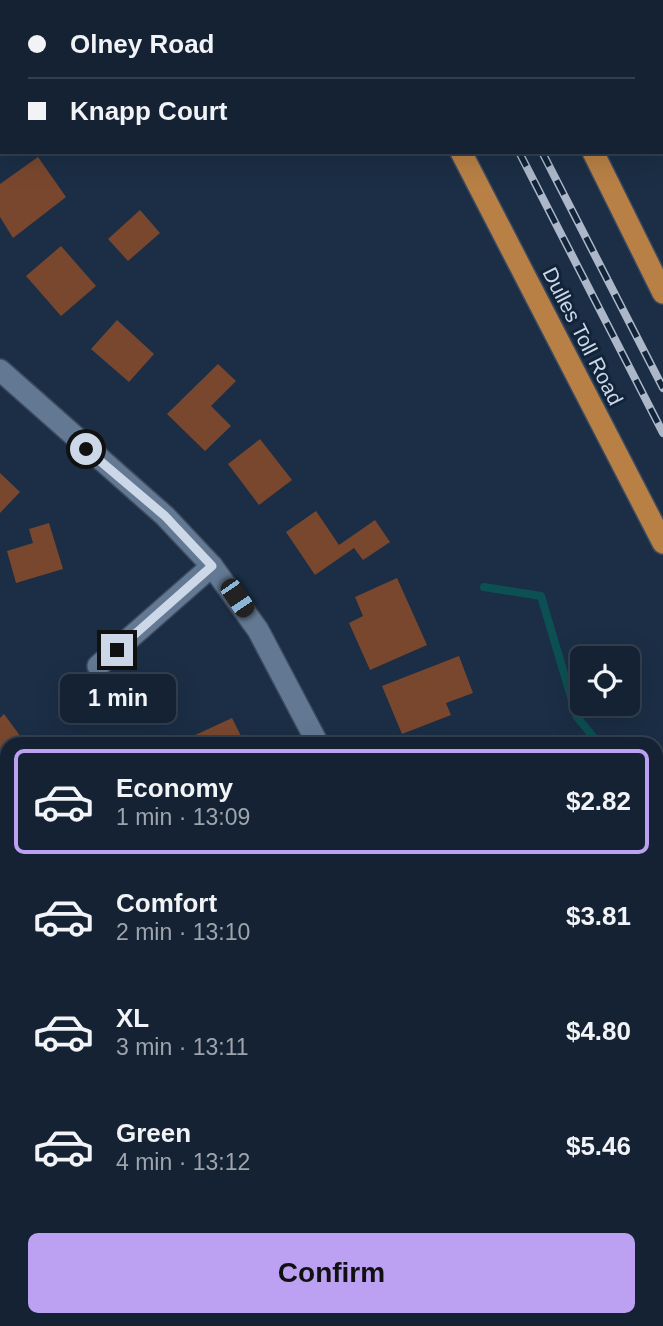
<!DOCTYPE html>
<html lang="en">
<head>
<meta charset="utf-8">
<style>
	:root { --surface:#142234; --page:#1d2a3c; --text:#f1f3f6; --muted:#9da4ac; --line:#333f4f; --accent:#bca0f2 }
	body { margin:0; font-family:Helvetica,sans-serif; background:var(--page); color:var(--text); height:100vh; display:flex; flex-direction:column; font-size:26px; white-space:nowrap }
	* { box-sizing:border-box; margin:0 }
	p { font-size:23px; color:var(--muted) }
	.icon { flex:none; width:38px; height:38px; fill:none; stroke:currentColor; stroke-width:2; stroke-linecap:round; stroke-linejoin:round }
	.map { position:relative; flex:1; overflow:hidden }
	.panel { position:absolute; left:0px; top:737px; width:663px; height:590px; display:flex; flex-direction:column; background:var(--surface); border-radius:21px 21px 0 0; box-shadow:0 7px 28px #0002,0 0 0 2px var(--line) }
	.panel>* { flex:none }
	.guide { position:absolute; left:0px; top:0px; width:663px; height:154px; box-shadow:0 7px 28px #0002,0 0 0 2px var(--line); display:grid; align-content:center; height:154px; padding:0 28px; background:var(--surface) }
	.controls { position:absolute; left:570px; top:646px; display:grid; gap:14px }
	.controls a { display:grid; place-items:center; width:70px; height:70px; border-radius:10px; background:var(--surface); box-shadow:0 7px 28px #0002,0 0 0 2px var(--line); font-size:35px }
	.end { position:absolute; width:32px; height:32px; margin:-16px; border:9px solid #ccd7e7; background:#111; box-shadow:0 0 0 4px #111 }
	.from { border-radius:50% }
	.bubble { position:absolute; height:49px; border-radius:10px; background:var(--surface); box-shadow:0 7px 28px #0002,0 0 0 2px var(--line); font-size:23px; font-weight:800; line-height:49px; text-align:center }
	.car { position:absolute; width:21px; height:42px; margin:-21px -10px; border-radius:9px; box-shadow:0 0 5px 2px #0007; background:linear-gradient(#222 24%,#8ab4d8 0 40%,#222 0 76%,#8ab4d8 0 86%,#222 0) }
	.guide b { display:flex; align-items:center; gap:24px; height:66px; font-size:26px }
	.guide b+b { border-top:2px solid var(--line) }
	.guide i { width:18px; height:18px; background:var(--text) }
	ul { padding:12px 0 0; list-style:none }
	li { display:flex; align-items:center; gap:21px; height:105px; margin:0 14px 10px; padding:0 14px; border:4px solid transparent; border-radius:10px }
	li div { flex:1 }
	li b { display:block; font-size:26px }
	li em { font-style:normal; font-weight:800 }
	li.on { border-color:var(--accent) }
	li>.icon { width:63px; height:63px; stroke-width:1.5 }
	.cta { display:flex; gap:14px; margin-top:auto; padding:14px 28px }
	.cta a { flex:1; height:80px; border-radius:10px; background:var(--accent); color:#111; font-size:28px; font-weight:800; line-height:80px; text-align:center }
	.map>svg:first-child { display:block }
</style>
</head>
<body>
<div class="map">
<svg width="663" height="1326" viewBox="0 0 663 1326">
	<rect width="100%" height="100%" fill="#1b2e45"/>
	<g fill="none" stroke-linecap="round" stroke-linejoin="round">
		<g stroke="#0c5053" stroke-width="8">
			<polyline points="484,587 541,596 577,717 599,744"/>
			<polyline points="656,888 663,895"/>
		</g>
	</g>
	<g fill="#79472e">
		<polygon points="38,157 66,197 13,238 0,217 0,184"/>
		<polygon points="140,210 160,233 128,261 108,239"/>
		<polygon points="61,246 96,286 61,316 26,276"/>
		<polygon points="117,320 154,354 129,382 91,349"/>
		<polygon points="218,364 236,381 211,406 231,426 205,451 167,414"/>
		<polygon points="260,439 292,480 259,505 228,464"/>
		<polygon points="0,473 20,492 0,513"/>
		<polygon points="316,511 339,545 375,520 390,542 363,560 354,548 315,575 286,532"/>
		<polygon points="49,523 63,569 16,583 7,551 33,543 29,529"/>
		<polygon points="397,578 427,645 370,670 349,623 363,616 355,597"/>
		<polygon points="459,656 473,693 446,703 451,715 402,734 382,686"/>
		<polygon points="4,714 26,744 7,744 7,779 0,784 0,718"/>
		<polygon points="232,718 245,744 176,744"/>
		<polygon points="4,1127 7,1136 7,1185 0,1187 0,1128"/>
		<polygon points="656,1161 663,1178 663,1218 656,1221"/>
		<polygon points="7,1236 7,1300 3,1301 0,1293 0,1239"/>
		<polygon points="663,1263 663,1296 656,1281 656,1266"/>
		<polygon points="212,1320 227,1320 232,1326 204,1326"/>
		<polygon points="461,1320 475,1320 487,1326 457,1326"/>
	</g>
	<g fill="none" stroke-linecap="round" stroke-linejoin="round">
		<defs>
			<g id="minor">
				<polyline points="0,370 165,516 212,566 258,630 318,744"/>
				<polyline points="98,666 212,566"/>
				<polyline points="0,1054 7,1051"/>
				<polyline points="589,1320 592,1326"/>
			</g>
			<g id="motorway">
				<polyline points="382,0 383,2"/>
				<polyline points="518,0 519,2"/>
				<polyline points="461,152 663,543"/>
				<polyline points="593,152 663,293"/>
			</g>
		</defs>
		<use href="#minor" stroke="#3d4b60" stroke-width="24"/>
		<use href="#motorway" stroke="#3d4b60" stroke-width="24"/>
		<use href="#minor" stroke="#637893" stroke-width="21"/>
		<use href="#motorway" stroke="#b88045" stroke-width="21"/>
		<defs>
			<g id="rail">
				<polyline points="442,0 442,2"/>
				<polyline points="464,0 465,2"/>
				<polyline points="519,152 663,433"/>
				<polyline points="542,152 663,388"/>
			</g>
		</defs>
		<use href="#rail" stroke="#acb8c9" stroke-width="8"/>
		<use href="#rail" stroke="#12243a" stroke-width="5" stroke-dasharray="16" stroke-linecap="butt"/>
	</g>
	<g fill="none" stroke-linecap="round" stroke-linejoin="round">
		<polyline stroke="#ccd7e7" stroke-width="9" points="86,449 165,516 212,566 117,650"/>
	</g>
	<g text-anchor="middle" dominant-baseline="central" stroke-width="6" stroke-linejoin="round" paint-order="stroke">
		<g font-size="21" fill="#ccd7e7" stroke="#12243a">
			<text transform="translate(583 336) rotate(63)">Dulles Toll Road</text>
		</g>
	</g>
</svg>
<div class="controls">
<a><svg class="icon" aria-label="locate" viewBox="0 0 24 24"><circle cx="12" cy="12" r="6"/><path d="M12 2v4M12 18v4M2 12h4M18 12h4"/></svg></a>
</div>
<i class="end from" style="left:86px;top:449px"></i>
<i class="end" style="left:117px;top:650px"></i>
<div class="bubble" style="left:60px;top:674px;width:116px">1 min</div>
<i class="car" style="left:237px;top:598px;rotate:146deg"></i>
<div class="guide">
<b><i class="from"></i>Olney Road</b>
<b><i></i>Knapp Court</b>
</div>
<section class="panel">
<ul>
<li class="on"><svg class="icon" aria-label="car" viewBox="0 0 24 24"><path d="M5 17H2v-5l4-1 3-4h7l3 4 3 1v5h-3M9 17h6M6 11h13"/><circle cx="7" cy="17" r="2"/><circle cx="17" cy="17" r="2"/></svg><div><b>Economy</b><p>1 min · 13:09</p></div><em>$2.82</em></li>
<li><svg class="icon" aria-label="car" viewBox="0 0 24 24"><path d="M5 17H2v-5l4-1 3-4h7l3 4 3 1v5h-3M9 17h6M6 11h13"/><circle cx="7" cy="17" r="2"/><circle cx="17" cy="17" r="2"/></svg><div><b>Comfort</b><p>2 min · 13:10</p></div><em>$3.81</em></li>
<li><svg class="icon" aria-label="car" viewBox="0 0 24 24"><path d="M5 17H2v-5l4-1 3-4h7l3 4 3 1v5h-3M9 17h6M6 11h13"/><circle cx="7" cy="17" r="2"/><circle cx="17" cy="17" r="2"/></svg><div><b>XL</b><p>3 min · 13:11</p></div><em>$4.80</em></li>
<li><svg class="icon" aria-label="car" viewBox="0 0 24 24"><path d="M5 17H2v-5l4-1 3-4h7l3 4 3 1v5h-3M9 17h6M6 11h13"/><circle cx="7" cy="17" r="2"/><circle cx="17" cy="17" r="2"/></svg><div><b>Green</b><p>4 min · 13:12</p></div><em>$5.46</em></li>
</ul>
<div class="cta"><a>Confirm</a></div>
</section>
</div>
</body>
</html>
